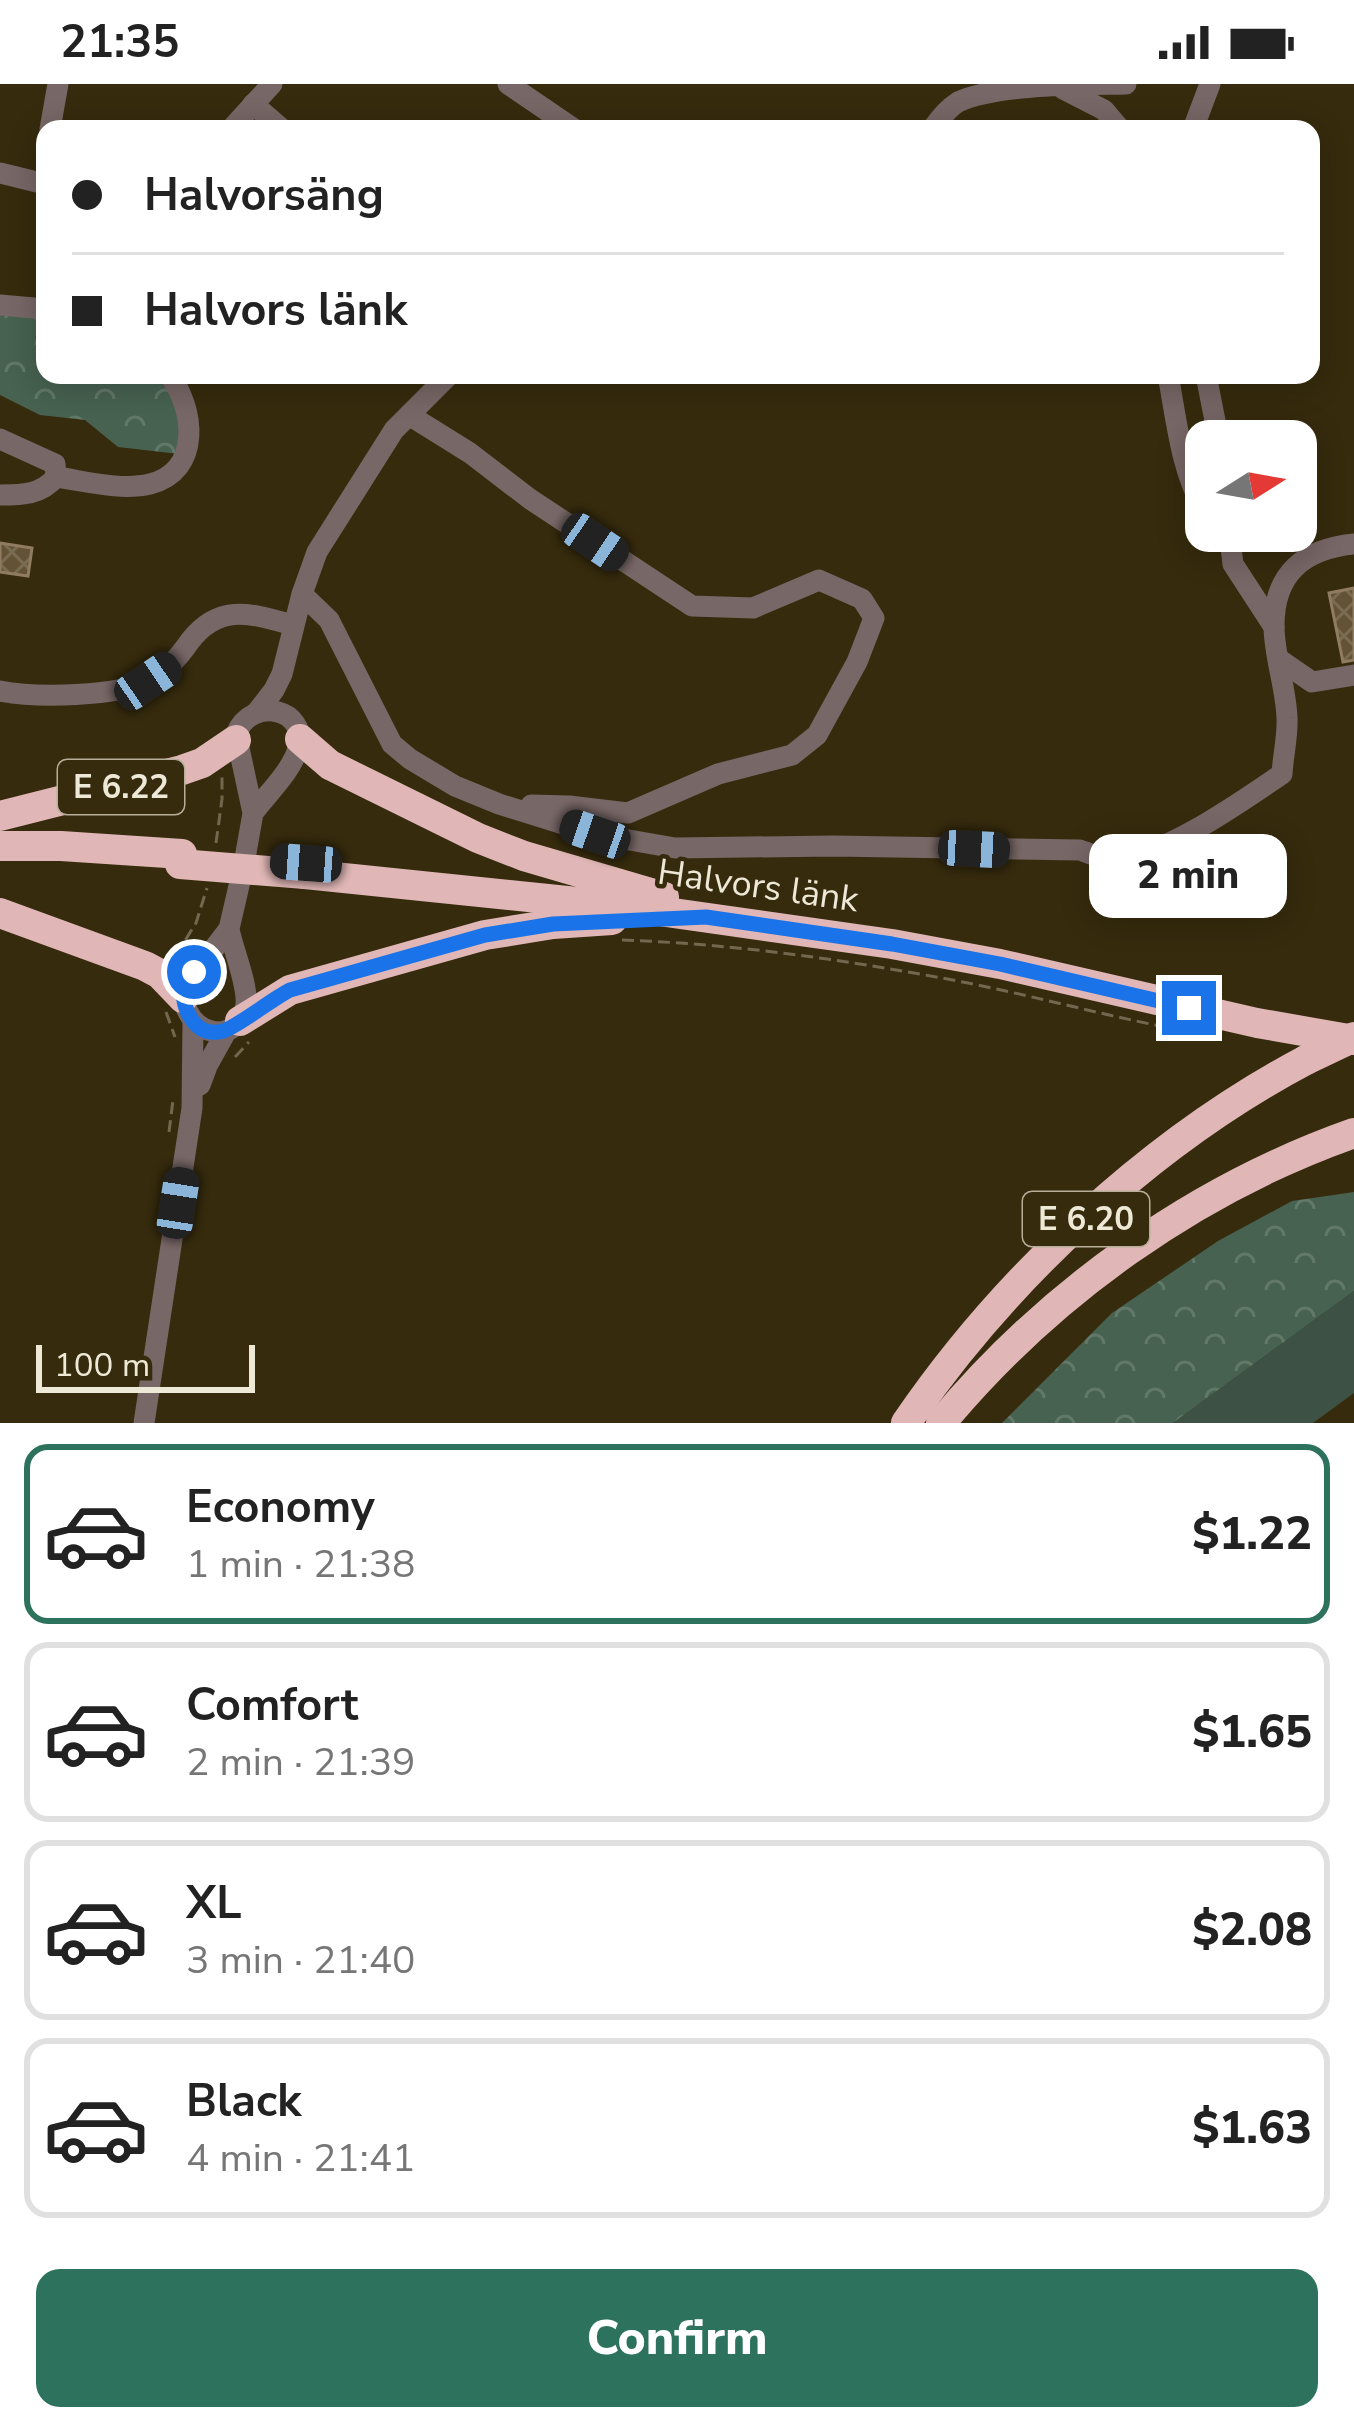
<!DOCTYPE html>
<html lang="en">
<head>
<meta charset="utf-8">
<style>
	:root { --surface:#fff; --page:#f2f2f2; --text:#222; --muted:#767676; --line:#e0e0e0; --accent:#2d725d }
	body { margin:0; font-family:"Nunito Sans",sans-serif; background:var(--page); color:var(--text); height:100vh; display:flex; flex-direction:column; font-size:45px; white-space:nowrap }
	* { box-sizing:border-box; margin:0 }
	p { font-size:39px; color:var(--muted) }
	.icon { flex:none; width:66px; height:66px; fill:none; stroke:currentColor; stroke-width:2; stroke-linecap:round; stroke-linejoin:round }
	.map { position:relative; height:1339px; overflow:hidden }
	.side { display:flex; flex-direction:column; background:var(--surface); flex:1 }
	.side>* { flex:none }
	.top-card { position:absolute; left:36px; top:36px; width:1284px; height:264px; border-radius:24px; box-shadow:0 6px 30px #0003; display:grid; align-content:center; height:264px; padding:0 36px; background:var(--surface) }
	.needle { width:78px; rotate:79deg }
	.tools { position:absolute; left:1185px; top:336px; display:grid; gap:24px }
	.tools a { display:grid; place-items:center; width:132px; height:132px; border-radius:24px; background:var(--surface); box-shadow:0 6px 30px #0003; font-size:60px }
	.scale { position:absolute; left:36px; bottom:30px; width:219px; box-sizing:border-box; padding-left:12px; border:6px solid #eee8d7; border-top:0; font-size:33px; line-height:42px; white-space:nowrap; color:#eee8d7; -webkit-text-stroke:9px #362b0d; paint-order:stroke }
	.end { position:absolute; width:54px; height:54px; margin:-27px; border:15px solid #1a73e8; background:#fff; box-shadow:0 0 0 6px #fff }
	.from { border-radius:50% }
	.bubble { position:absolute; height:84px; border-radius:24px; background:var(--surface); box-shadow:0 6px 30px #0003; font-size:39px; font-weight:800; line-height:84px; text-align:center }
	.car { position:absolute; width:36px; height:72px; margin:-36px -18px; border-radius:15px; box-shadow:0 0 9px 3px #0007; background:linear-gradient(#222 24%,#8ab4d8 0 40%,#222 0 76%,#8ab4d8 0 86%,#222 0) }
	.top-card b { display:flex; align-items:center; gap:42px; height:114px; font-size:45px }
	.top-card b+b { border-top:3px solid var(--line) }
	.top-card i { width:30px; height:30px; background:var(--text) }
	ul { padding:21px 0 0; list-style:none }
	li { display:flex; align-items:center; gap:36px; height:180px; margin:0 24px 18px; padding:0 12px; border:6px solid var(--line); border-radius:24px }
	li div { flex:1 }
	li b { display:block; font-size:45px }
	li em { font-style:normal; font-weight:800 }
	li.on { border-color:var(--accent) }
	li>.icon { width:108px; height:108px; stroke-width:1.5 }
	.cta { display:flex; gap:24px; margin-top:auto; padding:24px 36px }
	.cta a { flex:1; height:138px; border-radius:24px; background:var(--accent); color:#fff; font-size:48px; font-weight:800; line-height:138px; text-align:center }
	.status { display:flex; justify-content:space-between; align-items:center; height:84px; padding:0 60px; background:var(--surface); direction:ltr }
	.status svg { height:33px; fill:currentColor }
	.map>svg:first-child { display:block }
</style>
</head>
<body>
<div class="status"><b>21:35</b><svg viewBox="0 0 49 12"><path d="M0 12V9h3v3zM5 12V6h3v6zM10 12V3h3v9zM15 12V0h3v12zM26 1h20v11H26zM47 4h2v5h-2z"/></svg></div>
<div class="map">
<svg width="1354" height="1339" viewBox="0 0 1354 1339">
	<defs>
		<pattern id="forest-crowns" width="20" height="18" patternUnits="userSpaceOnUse" patternTransform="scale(3)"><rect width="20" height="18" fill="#476251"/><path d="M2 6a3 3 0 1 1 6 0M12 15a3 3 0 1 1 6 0" fill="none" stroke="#627869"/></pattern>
		<pattern id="building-cross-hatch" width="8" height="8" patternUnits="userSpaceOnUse" patternTransform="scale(3)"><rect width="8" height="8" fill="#645237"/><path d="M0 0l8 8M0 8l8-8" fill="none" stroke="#7a6b53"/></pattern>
	</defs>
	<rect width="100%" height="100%" fill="#362b0d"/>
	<polygon fill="#3d5144" points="1354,1207 1354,1309 1313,1339 1173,1339"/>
	<g fill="url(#forest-crowns)">
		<path d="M0,226L45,234V291H155C180,320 183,331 179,370L118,363L85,336L40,331L0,311Z"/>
		<polygon points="1354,1108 1354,1207 1173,1339 1002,1339 1112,1229 1218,1157 1292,1117"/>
	</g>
	<g fill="url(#building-cross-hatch)" stroke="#907c60" stroke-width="3">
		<polygon points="0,459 32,464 28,492 0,488"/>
		<polygon points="1354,504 1354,576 1343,578 1329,509"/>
	</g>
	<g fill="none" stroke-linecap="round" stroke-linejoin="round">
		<g stroke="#72684f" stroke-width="3" stroke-dasharray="12 6" stroke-linecap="butt">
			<polyline points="216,759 222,715 222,692"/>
			<path d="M622,856C738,860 854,877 968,899C1043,914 1117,935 1192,948"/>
			<polyline points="176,871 196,839 207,804"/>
			<polyline points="166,928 175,953"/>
			<polyline points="235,973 249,958"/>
			<polyline points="169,1048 173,1016"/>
		</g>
		<g stroke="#776766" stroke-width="21">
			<polyline points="508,0 574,45"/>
			<polyline points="1063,5 1104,26 1120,45"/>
			<polyline points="253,20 282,45"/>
			<polyline points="50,45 58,0"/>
			<polyline points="231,45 272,0"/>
			<path d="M932,45C940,35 947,25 958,18C996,0 1081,1 1126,0"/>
			<polyline points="1193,45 1210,0"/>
			<polyline points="0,89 45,100"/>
			<polyline points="0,221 34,224 45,228"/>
			<path d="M1168,291C1177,338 1181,388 1206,429"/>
			<polyline points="1206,291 1219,357"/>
			<polyline points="409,331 470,369 530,415 692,522 753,524 819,496 862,515 874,534 857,578 817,651 792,671 718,690 628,729 569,722 531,721"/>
			<polyline points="0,355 55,380 56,393"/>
			<path d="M56,393C85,397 121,407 150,400C202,387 195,324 169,291"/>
			<path d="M0,411C22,411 41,411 56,393"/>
			<polyline points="1229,447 1233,480 1274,543"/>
			<path d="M302,510L329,536L392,660L410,675L455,702L499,720L595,750L675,764L833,762L1080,766C1091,770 1105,776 1116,775C1164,773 1242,717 1282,690C1283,671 1288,652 1287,634C1286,603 1274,572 1274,542C1274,489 1304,465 1354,460"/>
			<polyline points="1280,576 1312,598 1354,591"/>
			<path d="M0,607C36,614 117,613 150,596C167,587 179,573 190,557C220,518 252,530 293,541"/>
			<polyline points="257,628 274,606 282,590 302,510 317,468 394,346 449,291"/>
			<path d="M229,845C233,866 248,900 246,920C242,962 183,956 183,905L229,845L244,780L253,729L236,650C252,611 309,625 298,664C292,687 267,710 253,729"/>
			<polyline points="200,1001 207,982 227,946"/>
			<polyline points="144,1339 192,1024 193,938"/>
		</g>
		<g stroke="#e0b7b6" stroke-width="30">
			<polyline points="300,655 330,681 478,754 524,772 664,813"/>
			<polyline points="0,732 182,686 202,679 236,656"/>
			<polyline points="0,762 61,762 182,770"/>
			<polyline points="305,790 645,825 892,860 1000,880 1257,939 1354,956"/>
			<polyline points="0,829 145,882 160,890 183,914"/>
			<polyline points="240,937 290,906 485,851 553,840 612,836"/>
			<path d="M906,1339C1005,1194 1151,1058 1306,976"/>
			<path d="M941,1339C1049,1209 1195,1105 1354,1049"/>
		</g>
		<g stroke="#e0b7b6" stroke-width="30">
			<polyline points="180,780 305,790"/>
			<polyline points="1306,976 1354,953"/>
		</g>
	</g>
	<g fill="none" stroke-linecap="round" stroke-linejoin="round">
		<path stroke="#1a73e8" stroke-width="15" d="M194,888L183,905C183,928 196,954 223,947C237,943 272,915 290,906L485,851L553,840L706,833L892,860L1000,880L1189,924"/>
	</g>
	<g text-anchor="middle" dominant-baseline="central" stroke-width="9" stroke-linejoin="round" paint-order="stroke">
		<g fill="#362b0d" stroke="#b7af9a" stroke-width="3">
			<rect x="58" y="676" width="126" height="54" rx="9"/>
			<rect x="1023" y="1108" width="126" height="54" rx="9"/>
		</g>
		<g font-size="33" font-weight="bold" fill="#eee8d7">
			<text x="121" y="703">E 6.22</text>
			<text x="1086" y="1135">E 6.20</text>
		</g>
		<g font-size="36" fill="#eee8d7" stroke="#362b0d">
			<text transform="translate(758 802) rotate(8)">Halvors länk</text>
		</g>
	</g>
</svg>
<div class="tools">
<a><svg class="needle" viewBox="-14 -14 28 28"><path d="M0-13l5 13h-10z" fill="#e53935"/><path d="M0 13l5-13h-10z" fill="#767676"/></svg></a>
</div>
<div class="scale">100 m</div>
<i class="end from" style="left:194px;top:888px"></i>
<i class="end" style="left:1189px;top:924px"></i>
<div class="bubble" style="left:1089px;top:750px;width:198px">2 min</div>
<i class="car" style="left:595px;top:458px;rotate:124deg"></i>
<i class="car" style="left:148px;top:597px;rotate:56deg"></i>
<i class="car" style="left:595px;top:750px;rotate:289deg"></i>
<i class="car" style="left:974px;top:765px;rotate:93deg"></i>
<i class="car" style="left:306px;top:779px;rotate:274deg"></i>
<i class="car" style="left:178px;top:1119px;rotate:9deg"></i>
<div class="top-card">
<b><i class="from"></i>Halvorsäng</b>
<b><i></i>Halvors länk</b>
</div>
</div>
<section class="side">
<ul>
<li class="on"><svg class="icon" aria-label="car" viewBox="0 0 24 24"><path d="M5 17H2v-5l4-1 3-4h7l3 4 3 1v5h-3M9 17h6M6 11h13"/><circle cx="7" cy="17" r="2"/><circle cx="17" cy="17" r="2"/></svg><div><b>Economy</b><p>1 min · 21:38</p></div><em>$1.22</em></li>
<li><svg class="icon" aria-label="car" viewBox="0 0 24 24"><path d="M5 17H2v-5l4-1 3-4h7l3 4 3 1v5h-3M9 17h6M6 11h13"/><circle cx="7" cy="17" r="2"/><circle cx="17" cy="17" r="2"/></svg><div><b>Comfort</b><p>2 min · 21:39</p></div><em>$1.65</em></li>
<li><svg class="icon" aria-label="car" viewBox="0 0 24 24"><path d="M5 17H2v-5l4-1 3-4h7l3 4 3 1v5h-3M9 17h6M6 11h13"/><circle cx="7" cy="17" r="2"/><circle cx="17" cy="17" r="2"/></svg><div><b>XL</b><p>3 min · 21:40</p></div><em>$2.08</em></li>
<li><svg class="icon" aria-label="car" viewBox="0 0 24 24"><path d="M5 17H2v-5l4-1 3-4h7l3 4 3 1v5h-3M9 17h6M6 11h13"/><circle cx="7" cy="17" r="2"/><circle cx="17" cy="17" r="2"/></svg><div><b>Black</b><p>4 min · 21:41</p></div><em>$1.63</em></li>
</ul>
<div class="cta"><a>Confirm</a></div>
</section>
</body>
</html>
